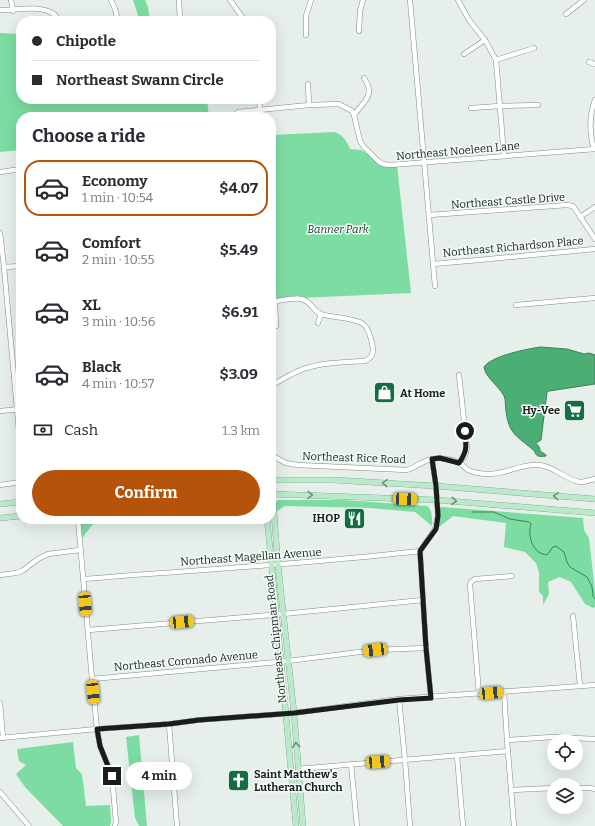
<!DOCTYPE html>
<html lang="en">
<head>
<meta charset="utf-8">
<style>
	:root { --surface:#fff; --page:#f7f7f7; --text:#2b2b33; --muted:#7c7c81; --line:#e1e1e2; --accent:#b45309 }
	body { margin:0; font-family:Bitter,serif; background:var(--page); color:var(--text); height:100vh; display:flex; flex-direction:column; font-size:15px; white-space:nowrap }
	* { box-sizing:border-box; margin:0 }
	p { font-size:13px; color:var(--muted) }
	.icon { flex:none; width:22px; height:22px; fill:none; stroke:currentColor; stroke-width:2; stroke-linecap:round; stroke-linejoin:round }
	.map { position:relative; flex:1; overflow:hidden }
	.panel { position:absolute; left:16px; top:112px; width:260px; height:412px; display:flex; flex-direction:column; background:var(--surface); border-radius:16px; box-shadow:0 4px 16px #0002 }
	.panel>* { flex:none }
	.guide { position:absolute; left:16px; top:16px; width:260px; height:88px; border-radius:16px; box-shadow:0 4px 16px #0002; display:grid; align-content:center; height:88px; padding:0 16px; background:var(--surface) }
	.fabs { position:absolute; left:547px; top:734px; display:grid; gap:8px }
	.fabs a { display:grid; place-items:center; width:36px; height:36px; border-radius:50%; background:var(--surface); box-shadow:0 4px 16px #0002; font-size:20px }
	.end { position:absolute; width:18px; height:18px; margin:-9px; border:5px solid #1a1d1b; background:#fff; box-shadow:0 0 0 2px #fff }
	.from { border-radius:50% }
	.bubble { position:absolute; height:28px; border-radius:14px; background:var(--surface); box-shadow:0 4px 16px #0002; font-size:13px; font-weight:700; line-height:28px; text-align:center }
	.car { position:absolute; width:12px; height:24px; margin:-12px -6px; border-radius:5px; box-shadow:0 0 3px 1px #0007; background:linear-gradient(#f5c518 24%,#345 0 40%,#f5c518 0 76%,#345 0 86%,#f5c518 0) }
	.guide b { display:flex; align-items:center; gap:14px; height:38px; font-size:15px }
	.guide b+b { border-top:1px solid var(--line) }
	.guide i { width:10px; height:10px; background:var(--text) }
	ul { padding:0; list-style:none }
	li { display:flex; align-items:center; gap:12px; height:56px; margin:0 8px 6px; padding:0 8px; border:2px solid transparent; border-radius:16px }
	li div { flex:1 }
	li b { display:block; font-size:15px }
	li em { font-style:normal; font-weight:700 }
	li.active { border-color:var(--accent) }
	li>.icon { width:36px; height:36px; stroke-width:1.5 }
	h2 { padding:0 16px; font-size:18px; line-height:48px }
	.pay { display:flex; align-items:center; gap:10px; height:44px; padding:0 16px; font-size:15px }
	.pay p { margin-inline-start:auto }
	.cta { display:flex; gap:8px; margin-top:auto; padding:8px 16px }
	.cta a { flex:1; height:46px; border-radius:24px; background:var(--accent); color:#fff; font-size:16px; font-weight:700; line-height:46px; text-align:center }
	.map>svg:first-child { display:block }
</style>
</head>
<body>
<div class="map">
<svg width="595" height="826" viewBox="0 0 595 826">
	<rect width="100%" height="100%" fill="#e6efe9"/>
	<g fill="#7ddca2">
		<polygon points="133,0 145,0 148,7 150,21 140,21"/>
		<polygon points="0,33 21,34 21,99 207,99 209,117 21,117 21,150 0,152"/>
		<path d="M335,132C344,136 346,140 350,149L361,150L378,161L397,165L411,293L300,298L271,302V135Z"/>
		<path d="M278,500H343L427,506C433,510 432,519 432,526L415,512L370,508L285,506L274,513L275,502Z"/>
		<polygon points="442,507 583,518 584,530 589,538 595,591 595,607 593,608 585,604 571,582 560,577 548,582 549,594 543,605 543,596 539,592 539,573 536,563 525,552 504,547 506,523 453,516 438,528 440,508"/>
		<polygon points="81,519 145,519 93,524 82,538 80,521"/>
		<polygon points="139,735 147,826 139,826 135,818 126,737"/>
		<polygon points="73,742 76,768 82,774 86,806 110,805 111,821 110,826 63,826 25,787 16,774 26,765 19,761 17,749"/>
	</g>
	<path fill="#4aae75" stroke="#3c825a" d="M540,347L567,349L584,354L589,353L595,355V384L549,391L547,392L541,440L536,443C537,445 540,446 540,451L546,455V456C533,458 538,453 531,448C515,435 509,433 506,411C505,406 506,400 504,396C499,386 485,377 484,367C491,356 527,349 540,347Z"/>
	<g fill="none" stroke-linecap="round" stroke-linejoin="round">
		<path stroke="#3c825a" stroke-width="1" d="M472,512H494L510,519L529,522L531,524C527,536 533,554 547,555L553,547L556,546L564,552L567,562L570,567L587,577L592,587L593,596L595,599"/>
		<defs>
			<g id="minor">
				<polyline points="11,0 13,11"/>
				<polyline points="111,0 115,9 118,21"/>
				<polyline points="179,0 180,21"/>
				<polyline points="230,0 245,21"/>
				<polyline points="410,0 435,286"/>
				<polyline points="458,0 469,20 485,40 496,60 504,156"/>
				<path d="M0,10C17,11 38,4 54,14C56,16 58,19 60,21"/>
				<polyline points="566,14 584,0"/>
				<polyline points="359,31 360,11 363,0"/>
				<polyline points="306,35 306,16 311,0"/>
				<polyline points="464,54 485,40"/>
				<polyline points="496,60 534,48"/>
				<polyline points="589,62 595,64"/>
				<polyline points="308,84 309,105"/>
				<polyline points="259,99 260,110"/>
				<polyline points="471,108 500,106 538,105"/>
				<polyline points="238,112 309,105 339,104 352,111 354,115 360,141 364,147 378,161 383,164 390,165 595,149"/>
				<path d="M354,115C364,101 376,95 364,78"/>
				<path d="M594,149C589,132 589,116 595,100"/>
				<polyline points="0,172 21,169"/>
				<polyline points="429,215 567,205 573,206 595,239"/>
				<polyline points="580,217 595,207"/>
				<polyline points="0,233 4,267 21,453"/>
				<polyline points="433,264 479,260 595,249"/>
				<polyline points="4,267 21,266"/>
				<polyline points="275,301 276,326"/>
				<path d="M271,302C279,301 295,297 302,299C312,302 312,310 321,314C332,318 354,317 363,324C369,328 375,348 372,355C371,358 368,359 365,361C347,362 327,362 310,367C296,370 283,379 271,386"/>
				<polyline points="516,305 595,298"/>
				<polyline points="318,323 321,314"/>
				<polyline points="459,375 467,448 465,456 459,463"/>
				<polyline points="0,411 21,409"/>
				<path d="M271,455L286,463L297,465L407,470C416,467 422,461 432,459C439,457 452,459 459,463C462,464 465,468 468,470C475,473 482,474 489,474C506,474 523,463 540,465C555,467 566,480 580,482C585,482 590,480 595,479"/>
				<polyline points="0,485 21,482"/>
				<polyline points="78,519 92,679 97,729 100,746 112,776 116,822 115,826"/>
				<polyline points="0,575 16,573 22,571 38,559 48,554 80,550"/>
				<path d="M83,579C195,570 308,564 420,551"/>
				<polyline points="573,616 580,686"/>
				<polyline points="88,630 283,614 423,600"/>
				<polyline points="92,679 288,661 375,650 426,648"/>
				<polyline points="504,692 507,740 514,826"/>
				<polyline points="479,694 470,585 471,582 475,579 512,576"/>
				<polyline points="431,698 426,648 420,551 435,529 438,515 436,486 432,459"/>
				<polyline points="399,699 405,760 410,826"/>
				<polyline points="0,703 3,738"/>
				<polyline points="169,724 177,826"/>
				<polyline points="0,738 97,729 169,724 199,720 294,713 399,699 595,685"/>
				<polyline points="507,740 552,737 595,739"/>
				<polyline points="457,756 463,826"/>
				<polyline points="351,764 357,826"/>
				<polyline points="298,769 508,751"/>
				<polyline points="576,788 590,788 595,789"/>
				<polyline points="511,790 554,788"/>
				<polyline points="0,792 29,826"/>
			</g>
			<g id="major">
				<polyline points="271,480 334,480 436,486 595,499"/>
				<polyline points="271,494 437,500 595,513"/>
				<polyline points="271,498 273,500 278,565 294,713 303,826"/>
				<polyline points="0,504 21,502"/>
				<polyline points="0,518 21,516"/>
				<polyline points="267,519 281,661 296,826"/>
			</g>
		</defs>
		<use href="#minor" stroke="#848c86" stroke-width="5.5"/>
		<use href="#major" stroke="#679778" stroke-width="6"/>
		<use href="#minor" stroke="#fff" stroke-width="4.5"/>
		<use href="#major" stroke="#bce8cc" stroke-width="5.5"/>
	</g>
	<defs><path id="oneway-chevron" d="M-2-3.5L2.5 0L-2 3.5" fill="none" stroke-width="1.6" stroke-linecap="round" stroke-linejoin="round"/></defs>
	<g stroke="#738d7c">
		<use href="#oneway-chevron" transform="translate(385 483) rotate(-176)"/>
		<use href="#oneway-chevron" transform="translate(310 495) rotate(2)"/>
		<use href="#oneway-chevron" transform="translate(556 496) rotate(-175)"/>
		<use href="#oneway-chevron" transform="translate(454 501) rotate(5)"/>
		<use href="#oneway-chevron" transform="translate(296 745) rotate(-94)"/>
	</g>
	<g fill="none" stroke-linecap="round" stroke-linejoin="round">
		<path stroke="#1a1d1b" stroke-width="5" d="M112,776L100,746L97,729L169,724L199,720L294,713L399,700L431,698L426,648L420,551L436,529L438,516L436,486L432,459L440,458L459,463C468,450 466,446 465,431"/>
	</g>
	<defs>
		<symbol id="shop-square" viewBox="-11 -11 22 22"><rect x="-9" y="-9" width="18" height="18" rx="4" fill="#156e41" stroke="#f3fcf6"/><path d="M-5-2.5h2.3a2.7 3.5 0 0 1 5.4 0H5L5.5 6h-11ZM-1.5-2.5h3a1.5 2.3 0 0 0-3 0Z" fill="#fff"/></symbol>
		<symbol id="supermarket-square" viewBox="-11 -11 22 22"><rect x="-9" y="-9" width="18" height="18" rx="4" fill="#156e41" stroke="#f3fcf6"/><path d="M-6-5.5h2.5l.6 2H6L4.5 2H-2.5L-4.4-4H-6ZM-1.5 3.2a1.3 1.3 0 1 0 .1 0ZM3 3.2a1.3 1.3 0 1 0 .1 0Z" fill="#fff"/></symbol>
		<symbol id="restaurant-square" viewBox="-11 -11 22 22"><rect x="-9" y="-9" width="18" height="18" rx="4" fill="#156e41" stroke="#f3fcf6"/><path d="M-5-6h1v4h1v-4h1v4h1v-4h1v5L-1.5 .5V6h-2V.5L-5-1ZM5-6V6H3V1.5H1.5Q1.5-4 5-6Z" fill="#fff"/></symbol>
		<symbol id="church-square" viewBox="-11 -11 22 22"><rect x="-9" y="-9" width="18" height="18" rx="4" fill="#156e41" stroke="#f3fcf6"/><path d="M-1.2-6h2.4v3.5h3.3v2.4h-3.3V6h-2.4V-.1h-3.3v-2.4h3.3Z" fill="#fff"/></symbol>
	</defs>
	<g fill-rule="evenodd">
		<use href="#shop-square" x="372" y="380" width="25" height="25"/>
		<use href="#supermarket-square" x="562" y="398" width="25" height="25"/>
		<use href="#restaurant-square" x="342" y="506" width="25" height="25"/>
		<use href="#church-square" x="226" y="768" width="25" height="25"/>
	</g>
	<g text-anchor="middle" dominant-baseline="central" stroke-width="3" stroke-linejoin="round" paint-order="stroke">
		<g font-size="11" fill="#1a1d1b" stroke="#f3fcf6">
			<text transform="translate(458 151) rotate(-5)">Northeast Noeleen Lane</text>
			<text transform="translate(508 201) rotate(-4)">Northeast Castle Drive</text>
			<text transform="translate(513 247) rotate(-5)">Northeast Richardson Place</text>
			<text transform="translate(354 458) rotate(2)">Northeast Rice Road</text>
			<text transform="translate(251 557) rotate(-4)">Northeast Magellan Avenue</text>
			<text transform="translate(276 639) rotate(-96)">Northeast Chipman Road</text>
			<text transform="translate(186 661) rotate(-5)">Northeast Coronado Avenue</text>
		</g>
		<g font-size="11" font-style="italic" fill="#103a22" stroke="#f3fcf6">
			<text x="338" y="229">Banner Park</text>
		</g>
		<g font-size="11" font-weight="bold" fill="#1a1d1b" stroke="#f3fcf6" text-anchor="start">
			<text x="400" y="393">At Home</text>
			<text x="560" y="410" text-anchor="end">Hy-Vee</text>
			<text x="340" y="518" text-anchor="end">IHOP</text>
			<text x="254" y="774">Saint Matthew's<tspan x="254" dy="13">Lutheran Church</tspan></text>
		</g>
	</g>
</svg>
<div class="fabs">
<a><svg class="icon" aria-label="locate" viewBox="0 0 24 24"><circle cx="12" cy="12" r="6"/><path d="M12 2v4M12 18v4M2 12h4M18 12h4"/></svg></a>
<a><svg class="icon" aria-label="layers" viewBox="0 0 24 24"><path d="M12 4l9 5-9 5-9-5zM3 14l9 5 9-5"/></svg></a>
</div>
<i class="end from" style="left:465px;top:431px"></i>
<i class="end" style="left:112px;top:776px"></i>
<div class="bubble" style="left:126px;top:762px;width:66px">4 min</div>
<i class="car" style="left:405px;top:499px;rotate:92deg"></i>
<i class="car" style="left:85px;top:604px;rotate:175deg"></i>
<i class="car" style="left:182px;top:622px;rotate:85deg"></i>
<i class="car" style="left:375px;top:650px;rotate:263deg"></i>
<i class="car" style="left:93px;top:692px;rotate:174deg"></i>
<i class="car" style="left:491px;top:693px;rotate:85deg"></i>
<i class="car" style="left:378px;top:762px;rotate:86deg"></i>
<div class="guide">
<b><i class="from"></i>Chipotle</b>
<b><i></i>Northeast Swann Circle</b>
</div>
<section class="panel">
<h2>Choose a ride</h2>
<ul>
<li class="active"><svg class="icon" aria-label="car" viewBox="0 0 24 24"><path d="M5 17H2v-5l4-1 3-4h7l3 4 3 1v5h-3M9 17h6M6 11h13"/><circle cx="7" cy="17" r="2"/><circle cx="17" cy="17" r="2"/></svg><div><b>Economy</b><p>1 min · 10:54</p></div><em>$4.07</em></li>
<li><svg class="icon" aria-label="car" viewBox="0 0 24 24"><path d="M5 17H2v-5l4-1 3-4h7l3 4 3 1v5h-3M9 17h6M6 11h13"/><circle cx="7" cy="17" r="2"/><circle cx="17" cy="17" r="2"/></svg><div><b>Comfort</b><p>2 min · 10:55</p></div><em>$5.49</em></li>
<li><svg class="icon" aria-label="car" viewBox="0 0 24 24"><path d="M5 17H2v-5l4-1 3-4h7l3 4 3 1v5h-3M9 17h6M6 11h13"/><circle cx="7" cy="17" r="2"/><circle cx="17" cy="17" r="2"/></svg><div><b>XL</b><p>3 min · 10:56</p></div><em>$6.91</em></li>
<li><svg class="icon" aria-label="car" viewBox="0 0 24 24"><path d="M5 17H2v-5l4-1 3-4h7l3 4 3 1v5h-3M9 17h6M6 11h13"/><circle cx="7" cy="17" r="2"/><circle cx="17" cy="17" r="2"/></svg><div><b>Black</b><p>4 min · 10:57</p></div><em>$3.09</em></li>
</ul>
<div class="pay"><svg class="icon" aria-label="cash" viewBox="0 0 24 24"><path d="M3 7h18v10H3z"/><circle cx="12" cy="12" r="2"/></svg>Cash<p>1.3 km</p></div>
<div class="cta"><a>Confirm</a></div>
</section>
</div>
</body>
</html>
